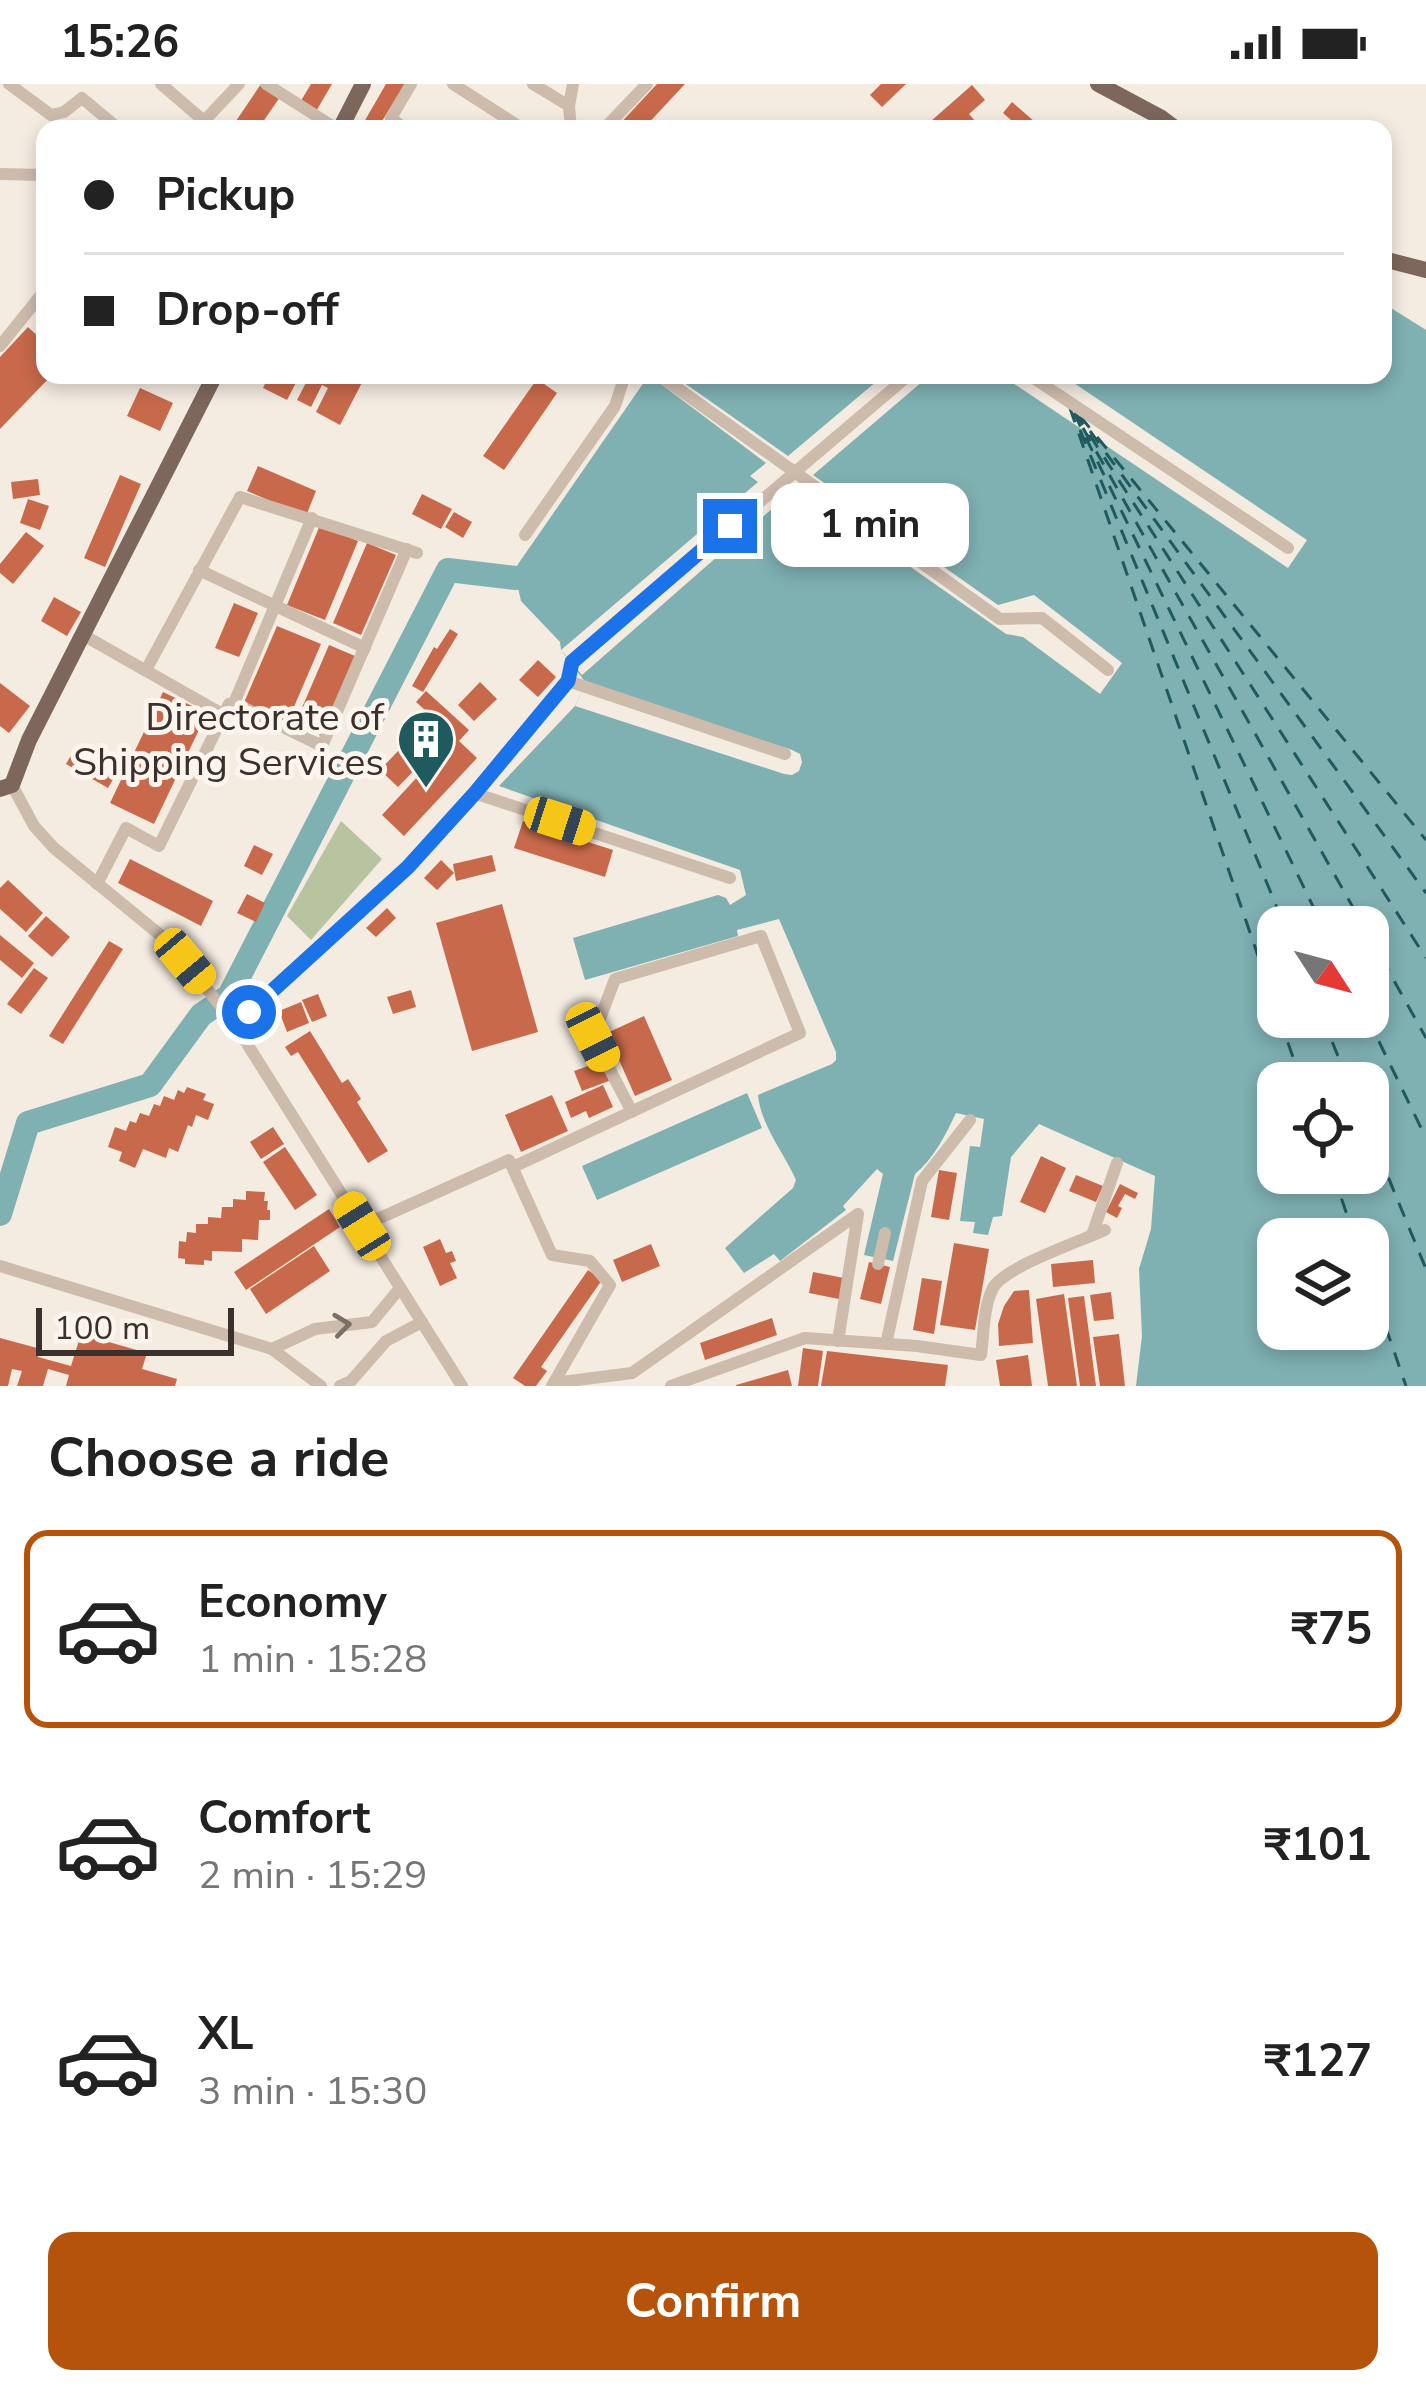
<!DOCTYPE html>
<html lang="en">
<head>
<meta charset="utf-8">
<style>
	:root { --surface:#fff; --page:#f2f2f2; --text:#222; --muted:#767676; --line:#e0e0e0; --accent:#b45309 }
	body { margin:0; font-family:"Nunito Sans",sans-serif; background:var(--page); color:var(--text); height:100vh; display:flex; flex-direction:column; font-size:45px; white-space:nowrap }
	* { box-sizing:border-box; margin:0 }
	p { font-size:39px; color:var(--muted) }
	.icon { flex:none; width:66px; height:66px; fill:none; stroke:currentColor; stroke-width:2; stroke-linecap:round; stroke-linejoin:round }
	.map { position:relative; height:1302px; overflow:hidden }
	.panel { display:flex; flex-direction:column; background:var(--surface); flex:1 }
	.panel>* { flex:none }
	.guide { position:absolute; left:36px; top:36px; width:1356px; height:264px; border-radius:24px; box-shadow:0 6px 18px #0003; display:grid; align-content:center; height:264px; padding:0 48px; background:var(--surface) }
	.needle { width:78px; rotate:126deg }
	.buttons { position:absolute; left:1257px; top:822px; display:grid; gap:24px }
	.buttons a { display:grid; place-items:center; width:132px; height:132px; border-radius:24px; background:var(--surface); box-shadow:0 6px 18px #0003; font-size:60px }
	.scale { position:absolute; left:36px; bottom:30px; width:198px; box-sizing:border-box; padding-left:12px; border:6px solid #3b302b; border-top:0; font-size:33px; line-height:42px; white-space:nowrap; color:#3b302b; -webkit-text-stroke:9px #fbf5ee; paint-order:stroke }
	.end { position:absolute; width:54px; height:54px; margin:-27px; border:15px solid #1a73e8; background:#fff; box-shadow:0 0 0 6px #fff }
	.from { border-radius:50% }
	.bubble { position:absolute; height:84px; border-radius:24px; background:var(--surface); box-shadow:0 6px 18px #0003; font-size:39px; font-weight:700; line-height:84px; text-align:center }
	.car { position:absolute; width:36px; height:72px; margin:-36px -18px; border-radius:15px; box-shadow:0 0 9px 3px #0007; background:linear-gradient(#f5c518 24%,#345 0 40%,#f5c518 0 76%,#345 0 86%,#f5c518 0) }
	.guide b { display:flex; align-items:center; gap:42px; height:114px; font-size:45px }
	.guide b+b { border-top:3px solid var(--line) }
	.guide i { width:30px; height:30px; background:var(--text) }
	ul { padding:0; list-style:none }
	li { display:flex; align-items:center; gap:36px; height:198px; margin:0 24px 18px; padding:0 24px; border:6px solid transparent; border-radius:24px }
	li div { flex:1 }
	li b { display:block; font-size:45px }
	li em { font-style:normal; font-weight:700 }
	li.active { border-color:var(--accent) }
	li>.icon { width:108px; height:108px; stroke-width:1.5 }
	h2 { padding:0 48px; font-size:54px; line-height:144px }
	.action { display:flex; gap:24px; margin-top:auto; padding:24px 48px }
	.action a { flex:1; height:138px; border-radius:24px; background:var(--accent); color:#fff; font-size:48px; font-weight:700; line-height:138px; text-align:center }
	.status { display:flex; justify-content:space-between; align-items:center; height:84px; padding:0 60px; background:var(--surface); direction:ltr }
	.status svg { height:33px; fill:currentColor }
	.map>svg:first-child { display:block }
</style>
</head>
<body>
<div class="status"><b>15:26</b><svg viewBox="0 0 49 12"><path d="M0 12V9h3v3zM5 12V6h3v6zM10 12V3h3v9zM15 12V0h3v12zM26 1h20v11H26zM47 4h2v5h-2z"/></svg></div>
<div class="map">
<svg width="1426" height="1302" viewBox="0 0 1426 1302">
	<rect width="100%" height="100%" fill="#f4ebe1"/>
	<polygon fill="#b8c4a0" points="341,737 382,775 311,856 287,832"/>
	<g fill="#7fb0b2" fill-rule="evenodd">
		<path d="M1383,219L1426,246V1302H1136L1142,1252L1139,1185L1151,1145L1155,1092L1039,1040L1011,1073L1002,1132L993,1133L988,1151L973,1149L975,1138L960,1137L970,1062L980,1063L984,1035L956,1029C945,1052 934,1074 915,1090L893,1177L864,1171L883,1090L877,1085L843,1122L846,1126L780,1177L774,1170L744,1189L725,1164L793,1104L796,1096C784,1069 761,1042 758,1011L832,980L836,976V968L779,835L737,846L738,852L585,896L573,854L718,811L726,814L730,821L746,811L740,786L499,702L575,622L586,599L561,566L560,558L521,517L514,486L649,291H1383ZM1278,843H1368V933H1278ZM1278,999H1368V1089H1278ZM1278,1155H1368V1245H1278Z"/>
		<polygon points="747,1009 762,1044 597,1116 582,1082"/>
	</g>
	<g fill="#f4ebe1">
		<polygon points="649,291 673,291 788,372 877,297 873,291 930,291 813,391 998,521 1034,511 1122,579 1100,610 1023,553 1006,550 797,403 582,591 561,566 758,398 750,392 766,379"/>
		<polygon points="1001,291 1062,291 1307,456 1288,484"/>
		<polygon points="586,599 792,666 800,670 802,678 799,687 792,691 784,690 575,622"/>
	</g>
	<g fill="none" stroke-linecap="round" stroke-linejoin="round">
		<polyline stroke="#7fb0b2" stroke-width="24" points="0,1130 28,1039 150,1001 201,931 229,912 448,486 516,494"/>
		<g stroke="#1f5a5e" stroke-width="3" stroke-dasharray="15 12" stroke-linecap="butt">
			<polyline points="1070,324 1278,930"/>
			<polyline points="1075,328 1426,874"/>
			<polyline points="1074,329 1323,843"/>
			<polyline points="1080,332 1426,756"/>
			<polyline points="1083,344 1364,843"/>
			<polyline points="1080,346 1285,843"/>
			<polyline points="1090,347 1426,809"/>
			<polyline points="1368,850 1426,954"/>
			<polyline points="1279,933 1302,999"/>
			<polyline points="1322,933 1349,999"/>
			<polyline points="1367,933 1426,1054"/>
			<polyline points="1368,1044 1426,1185"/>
			<polyline points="1333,1089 1355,1155"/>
			<polyline points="1368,1192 1406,1302"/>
		</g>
	</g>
	<g fill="#c8694b">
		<polygon points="261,0 280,13 258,45 247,45 236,37"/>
		<polygon points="311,0 332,0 315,29 299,20"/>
		<polygon points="386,0 405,0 377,45 364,38"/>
		<polygon points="657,0 685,0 643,45 615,45"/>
		<polygon points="881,0 906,0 882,23 870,11"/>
		<polygon points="972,1 985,16 969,30 975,37 966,45 938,45 931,37"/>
		<polygon points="1012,18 1043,45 1021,45 1003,29"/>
		<polygon points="28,243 45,259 45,291 52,291 0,345 0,273"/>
		<polygon points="269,291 300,291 287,316 263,304"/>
		<polygon points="310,291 327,291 326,295 331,298 335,291 366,291 340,341 316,328 328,304 322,301 311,323 297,316"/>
		<polygon points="537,295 557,309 504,386 483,372"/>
		<polygon points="140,304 173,319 160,347 127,332"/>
		<polygon points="258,382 316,407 306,432 247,407"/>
		<polygon points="120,391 141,400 105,483 84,474"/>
		<polygon points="38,395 40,411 13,415 11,398"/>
		<polygon points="422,410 452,425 441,445 412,430"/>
		<polygon points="28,415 49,422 40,446 20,439"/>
		<polygon points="454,428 472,438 463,454 445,443"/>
		<polygon points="320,441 358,457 325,536 287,521"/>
		<polygon points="26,448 44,462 13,500 0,489 0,480"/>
		<polygon points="367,459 396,471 361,551 333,539"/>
		<polygon points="54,513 81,528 67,552 41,537"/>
		<polygon points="234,519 258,529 239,573 215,564"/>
		<polygon points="277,542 321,560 287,639 243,621"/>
		<polygon points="450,545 458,550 423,608 412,602 434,563 437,565"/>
		<polygon points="329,561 355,572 321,652 295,640"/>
		<polygon points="538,576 556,593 538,613 519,596"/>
		<polygon points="480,598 497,615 474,637 458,621"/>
		<polygon points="0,599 30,622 9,649 0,642"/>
		<polygon points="426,607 469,646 459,657 477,674 404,752 382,731 448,660 438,651 432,657 438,662 398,703 380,686 419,645 425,650 430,644 427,641 434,634 416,618"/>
		<polygon points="163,608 207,629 154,740 110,719"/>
		<polygon points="77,661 119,685 108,704 66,680"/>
		<polygon points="523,737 613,766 605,793 514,764"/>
		<polygon points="254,761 273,770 262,791 244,782"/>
		<polygon points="492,771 496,787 456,797 453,780"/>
		<polygon points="130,775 213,817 201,842 118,799"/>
		<polygon points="441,776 454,789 437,806 424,794"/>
		<polygon points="8,796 43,829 26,848 0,825 0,804"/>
		<polygon points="247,810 265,819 256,838 237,829"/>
		<polygon points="502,820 538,948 472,967 436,839"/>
		<polygon points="387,824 396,834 376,853 366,844"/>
		<polygon points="46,832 70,853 52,873 28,852"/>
		<polygon points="0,851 34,879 22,894 0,876"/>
		<polygon points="109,857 123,865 63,960 49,952"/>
		<polygon points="34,884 48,894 21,930 7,920"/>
		<polygon points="411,906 416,923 393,930 387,913"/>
		<polygon points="318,910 327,932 312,938 302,916"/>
		<polygon points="301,918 309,939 287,948 279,927"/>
		<polygon points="644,932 672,996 635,1012 607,949"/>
		<polygon points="310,947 342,999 348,995 361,1015 357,1018 388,1067 368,1079 298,968 291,972 285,963"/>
		<polygon points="602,977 609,997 582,1007 574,987"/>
		<polygon points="603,1001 613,1023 589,1034 586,1027 571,1034 565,1018"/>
		<polygon points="187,1003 206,1010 203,1016 214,1020 208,1036 196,1031 192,1043 188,1041 178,1068 169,1064 166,1074 143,1065 135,1084 119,1077 122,1068 108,1063 115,1043 126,1047 130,1037 136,1039 140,1029 149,1032 154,1020 160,1022 164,1012 174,1016 178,1006 184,1009"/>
		<polygon points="552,1011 568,1047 521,1068 505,1031"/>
		<polygon points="273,1043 284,1060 261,1075 250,1058"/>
		<polygon points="285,1063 317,1111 295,1126 263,1078"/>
		<polygon points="1041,1072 1066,1084 1045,1129 1020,1118"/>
		<polygon points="939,1086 957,1089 949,1136 931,1133"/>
		<polygon points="1076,1091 1103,1102 1096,1118 1069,1107"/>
		<polygon points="1120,1100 1138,1109 1135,1115 1125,1110 1118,1122 1122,1124 1117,1134 1106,1128"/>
		<polygon points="246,1107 265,1108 264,1117 268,1117 267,1126 270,1126 270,1136 259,1136 258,1156 242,1155 242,1168 212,1167 212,1177 204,1176 204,1181 185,1180 185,1175 178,1174 179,1157 186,1158 187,1148 196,1149 196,1140 208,1140 208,1133 221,1134 222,1123 233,1123 233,1115 246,1116"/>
		<polygon points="329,1125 340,1143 246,1206 234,1188"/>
		<polygon points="440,1155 446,1169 452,1167 456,1177 450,1179 457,1194 440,1202 423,1163"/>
		<polygon points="954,1159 989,1165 975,1246 940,1241"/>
		<polygon points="651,1160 660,1182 622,1198 613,1176"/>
		<polygon points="314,1162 330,1187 266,1230 250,1205"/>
		<polygon points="1093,1176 1095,1199 1053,1203 1051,1180"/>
		<polygon points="869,1178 890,1183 881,1220 860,1215"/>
		<polygon points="588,1186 602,1196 541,1283 547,1287 536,1302 525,1302 513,1294"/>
		<polygon points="813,1188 844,1194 839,1215 809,1209"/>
		<polygon points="922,1194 942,1197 934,1250 913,1246"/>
		<polygon points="1029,1206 1033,1259 999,1262 998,1240 1004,1222 1014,1207"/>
		<polygon points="1111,1208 1114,1235 1094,1237 1090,1211"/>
		<polygon points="1064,1210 1077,1302 1048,1302 1036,1215"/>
		<polygon points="1084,1212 1096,1302 1080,1302 1068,1214"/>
		<polygon points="772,1234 777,1251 705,1276 700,1259"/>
		<polygon points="81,1250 147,1269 142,1285 177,1295 175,1302 66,1302 69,1291 48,1285 43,1302 17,1302 22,1287 12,1285 8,1302 0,1302 0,1254 41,1265 38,1273 71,1282"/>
		<polygon points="1119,1250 1125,1302 1100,1302 1093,1253"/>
		<polygon points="803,1264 823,1267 818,1302 798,1302"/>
		<polygon points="827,1267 948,1281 945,1302 821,1302"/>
		<polygon points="1028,1271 1032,1302 1000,1302 996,1276"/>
		<polygon points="788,1286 792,1302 736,1302 736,1301"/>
	</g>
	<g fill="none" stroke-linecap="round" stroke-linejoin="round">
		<g stroke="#cdbbac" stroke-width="12">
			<polyline points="9,0 51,31 64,28 82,14 119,45"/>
			<polyline points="161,0 204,37 239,0"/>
			<polyline points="266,0 337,45"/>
			<polyline points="453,0 523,45"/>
			<polyline points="533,0 569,22"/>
			<polyline points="405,45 391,34 411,0"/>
			<polyline points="571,45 569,22 573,0"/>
			<polyline points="604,45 647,0"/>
			<polyline points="0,90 45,91"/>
			<polyline points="0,262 45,206"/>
			<polyline points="659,291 1000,535 1042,534 1108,586"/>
			<polyline points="1029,291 1288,464"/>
			<polyline points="525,451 615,322 625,291"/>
			<polyline points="199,486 365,564"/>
			<polyline points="83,551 224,631"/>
			<polyline points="146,586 240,413 417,469"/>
			<polyline points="568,597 785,670"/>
			<polyline points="234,619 322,662 407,465"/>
			<polyline points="12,701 34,742 54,764 159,850 185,877 234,939 462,1302"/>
			<polyline points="474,709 730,794"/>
			<polyline points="97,800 126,744 159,762 229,620 234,619 312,434"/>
			<polyline points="234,939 408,783 474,709 568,597 572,578 909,291"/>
			<polyline points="513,1083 800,949 761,852 615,895 593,953 632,1028"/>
			<polyline points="362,1142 509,1076 552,1171 590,1177 610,1201 552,1302"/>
			<polyline points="1092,1151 1117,1079"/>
			<polyline points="878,1180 885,1149"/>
			<polyline points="0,1182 272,1265 321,1302"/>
			<polyline points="886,1260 922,1097 970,1036"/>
			<polyline points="272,1265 315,1245 372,1238 400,1204"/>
			<polyline points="554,1299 632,1289 858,1130 838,1257"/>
			<polyline points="340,1302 351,1297 386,1257 422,1238"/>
			<path d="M671,1302L805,1254L917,1262L981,1271C984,1250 983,1224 993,1204C1004,1183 1081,1157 1105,1146"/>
		</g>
		<g stroke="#7d675c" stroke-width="16">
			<polyline points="1098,0 1160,33 1176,45"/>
			<polyline points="340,45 363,0"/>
			<polyline points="1383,175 1426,186"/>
			<polyline points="0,705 12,701 29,656 215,291"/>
		</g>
	</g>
	<defs><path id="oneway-chevron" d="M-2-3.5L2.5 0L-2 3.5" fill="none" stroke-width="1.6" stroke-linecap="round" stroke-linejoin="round" transform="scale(3)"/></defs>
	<use stroke="#7d6f65" href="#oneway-chevron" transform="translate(342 1241) rotate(-7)"/>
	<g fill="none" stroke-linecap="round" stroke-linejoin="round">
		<polyline stroke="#1a73e8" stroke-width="15" points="249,928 408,783 475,709 568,597 572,578 730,442"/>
	</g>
	<defs>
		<symbol id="building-pin" viewBox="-11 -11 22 30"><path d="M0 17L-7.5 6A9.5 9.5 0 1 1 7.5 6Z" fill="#1f5a5e" stroke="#fbf5ee"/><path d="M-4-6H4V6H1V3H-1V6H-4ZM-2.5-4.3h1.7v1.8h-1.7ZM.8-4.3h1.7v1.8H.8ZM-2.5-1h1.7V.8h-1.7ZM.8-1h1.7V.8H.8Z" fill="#fff"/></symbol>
	</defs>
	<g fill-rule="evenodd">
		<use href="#building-pin" x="393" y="622" width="66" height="90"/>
	</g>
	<g text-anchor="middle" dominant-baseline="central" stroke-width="10" stroke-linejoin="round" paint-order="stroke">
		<g font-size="39" fill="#3b302b" stroke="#fbf5ee" text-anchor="end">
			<text x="384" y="633">Directorate of<tspan x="384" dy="45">Shipping Services</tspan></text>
		</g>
	</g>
</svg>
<div class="buttons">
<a><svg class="needle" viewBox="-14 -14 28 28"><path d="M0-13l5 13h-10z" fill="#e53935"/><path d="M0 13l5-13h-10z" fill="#767676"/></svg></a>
<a><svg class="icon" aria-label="locate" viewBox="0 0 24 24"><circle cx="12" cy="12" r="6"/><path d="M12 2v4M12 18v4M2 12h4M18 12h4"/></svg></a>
<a><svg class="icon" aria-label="layers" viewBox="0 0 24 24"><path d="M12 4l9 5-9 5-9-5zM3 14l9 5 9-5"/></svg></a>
</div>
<div class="scale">100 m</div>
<i class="end from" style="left:249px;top:928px"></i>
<i class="end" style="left:730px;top:442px"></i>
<div class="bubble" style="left:771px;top:399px;width:198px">1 min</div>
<i class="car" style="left:560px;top:737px;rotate:108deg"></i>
<i class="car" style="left:185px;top:877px;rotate:140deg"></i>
<i class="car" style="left:593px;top:953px;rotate:153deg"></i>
<i class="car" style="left:362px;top:1142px;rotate:328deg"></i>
<div class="guide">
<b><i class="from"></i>Pickup</b>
<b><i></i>Drop-off</b>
</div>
</div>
<section class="panel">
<h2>Choose a ride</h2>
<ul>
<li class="active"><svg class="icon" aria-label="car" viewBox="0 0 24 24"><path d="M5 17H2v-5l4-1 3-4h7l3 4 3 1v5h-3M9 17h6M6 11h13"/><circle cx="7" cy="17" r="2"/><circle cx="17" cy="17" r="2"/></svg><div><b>Economy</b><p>1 min · 15:28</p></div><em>₹75</em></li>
<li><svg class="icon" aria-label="car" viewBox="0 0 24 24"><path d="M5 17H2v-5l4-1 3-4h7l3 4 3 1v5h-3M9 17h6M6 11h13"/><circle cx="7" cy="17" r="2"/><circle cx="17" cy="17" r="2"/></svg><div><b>Comfort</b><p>2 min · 15:29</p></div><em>₹101</em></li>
<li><svg class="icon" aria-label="car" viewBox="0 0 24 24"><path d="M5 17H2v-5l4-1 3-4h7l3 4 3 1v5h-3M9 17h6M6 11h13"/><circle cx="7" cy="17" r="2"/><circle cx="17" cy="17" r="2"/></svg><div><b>XL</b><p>3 min · 15:30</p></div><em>₹127</em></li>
</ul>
<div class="action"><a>Confirm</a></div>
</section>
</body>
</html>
